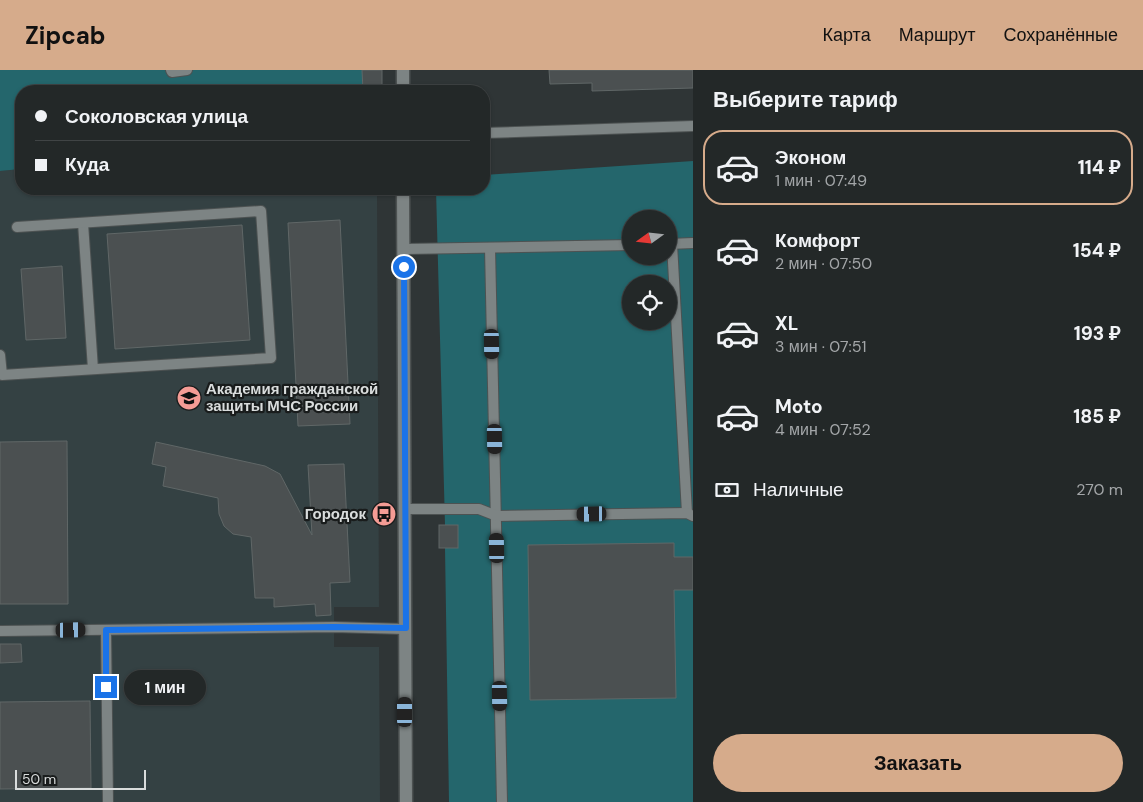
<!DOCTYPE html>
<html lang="ru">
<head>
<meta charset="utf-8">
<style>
	:root { --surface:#232828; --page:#2b3030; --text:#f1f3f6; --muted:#a3a6a8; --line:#404445; --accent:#d6ab8b }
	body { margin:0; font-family:"DM Sans",sans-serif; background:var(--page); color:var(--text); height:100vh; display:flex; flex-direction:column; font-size:19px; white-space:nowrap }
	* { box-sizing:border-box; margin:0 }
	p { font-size:16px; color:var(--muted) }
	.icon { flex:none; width:28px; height:28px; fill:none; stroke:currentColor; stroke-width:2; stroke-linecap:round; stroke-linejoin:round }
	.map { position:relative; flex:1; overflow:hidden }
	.side { display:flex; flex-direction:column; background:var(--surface); width:450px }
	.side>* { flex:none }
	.top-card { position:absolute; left:15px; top:15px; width:475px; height:110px; border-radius:20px; box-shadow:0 1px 4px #0004,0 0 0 1px var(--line); display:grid; align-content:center; height:110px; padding:0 20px; background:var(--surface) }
	.needle { width:32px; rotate:255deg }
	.fabs { position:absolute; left:622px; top:140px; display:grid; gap:10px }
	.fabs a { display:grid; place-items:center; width:55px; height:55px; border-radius:50%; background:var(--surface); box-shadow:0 1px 4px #0004,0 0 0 1px var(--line); font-size:25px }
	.scale { position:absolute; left:15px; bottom:12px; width:131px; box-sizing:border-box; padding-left:5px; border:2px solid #d9dcdc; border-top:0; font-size:14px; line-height:18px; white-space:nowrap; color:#d9dcdc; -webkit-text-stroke:4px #191c1c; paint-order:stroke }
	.end { position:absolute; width:22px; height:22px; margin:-11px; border:6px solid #1a73e8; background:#fff; box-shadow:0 0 0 2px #fff }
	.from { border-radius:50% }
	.bubble { position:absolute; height:35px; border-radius:18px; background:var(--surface); box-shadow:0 1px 4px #0004,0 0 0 1px var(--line); font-size:16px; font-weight:800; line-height:35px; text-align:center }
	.car { position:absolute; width:15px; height:30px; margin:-15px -8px; border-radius:6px; box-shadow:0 0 4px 1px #0007; background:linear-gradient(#222 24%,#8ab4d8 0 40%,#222 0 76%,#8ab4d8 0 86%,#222 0) }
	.top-card b { display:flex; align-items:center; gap:18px; height:48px; font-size:19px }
	.top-card b+b { border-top:1px solid var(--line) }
	.top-card i { width:12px; height:12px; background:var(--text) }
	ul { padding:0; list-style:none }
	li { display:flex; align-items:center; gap:15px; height:75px; margin:0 10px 8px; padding:0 10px; border:2px solid transparent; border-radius:20px }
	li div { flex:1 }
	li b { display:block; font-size:19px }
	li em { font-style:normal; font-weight:800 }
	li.active { border-color:var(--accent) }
	li>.icon { width:45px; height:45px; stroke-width:1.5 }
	h2 { padding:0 20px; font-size:22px; line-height:60px }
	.pay { display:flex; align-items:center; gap:12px; height:55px; padding:0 20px; font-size:19px }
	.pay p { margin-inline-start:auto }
	.button { display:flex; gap:10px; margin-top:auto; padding:10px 20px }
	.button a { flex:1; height:58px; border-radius:30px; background:var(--accent); color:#111; font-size:20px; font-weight:800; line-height:58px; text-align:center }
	header { display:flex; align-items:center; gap:30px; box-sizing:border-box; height:70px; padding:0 25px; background:var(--accent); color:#111 }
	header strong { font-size:24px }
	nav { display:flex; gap:28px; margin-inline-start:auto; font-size:18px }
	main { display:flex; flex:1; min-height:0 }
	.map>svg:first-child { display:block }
</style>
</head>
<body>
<header>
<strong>Zipcab</strong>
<nav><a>Карта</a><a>Маршрут</a><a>Сохранённые</a></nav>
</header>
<main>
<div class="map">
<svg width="693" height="732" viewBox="0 0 693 732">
	<rect width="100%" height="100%" fill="#2f3536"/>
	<polygon fill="#344143" points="21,99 21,119 377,119 379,537 334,537 334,577 379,577 380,732 0,732 0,101"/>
	<g fill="#24666c" fill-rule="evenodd">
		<polygon points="0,0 382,0 382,21 21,21 21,99 0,101"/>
		<path d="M693,91V732H449L445,478H439V455H445L436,119H484V105ZM631,149H669V186H631ZM631,214H669V251H631Z"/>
	</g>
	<g fill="#4b5051" stroke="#606767">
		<polygon points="362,0 382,0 382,21 363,21"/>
		<polygon points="549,0 693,0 693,18 592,21 592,13 550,14"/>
		<polygon points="340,150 350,354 298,356 288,153"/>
		<polygon points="242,155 250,270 115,279 107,164"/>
		<polygon points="62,196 66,268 26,270 21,199"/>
		<polygon points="67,371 68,534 0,534 0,372"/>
		<polygon points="156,372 265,396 280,404 312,465 308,395 344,394 350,512 330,513 331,545 316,546 315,534 274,537 274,528 255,528 251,467 233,464 224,456 219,444 218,428 163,416 166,397 152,394"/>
		<rect x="439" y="455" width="19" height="23"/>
		<polygon points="674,473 674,487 693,487 693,520 674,520 676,628 530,630 528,475"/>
		<polygon points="0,574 21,574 22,592 0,593"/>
		<polygon points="90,631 91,718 0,719 0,632"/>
	</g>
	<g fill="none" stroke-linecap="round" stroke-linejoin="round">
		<defs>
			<g id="service">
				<polyline points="171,0 172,2 187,0"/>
				<polyline points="484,63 693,56"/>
				<polyline points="83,153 93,299"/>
				<polyline points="669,174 693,173"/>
				<polyline points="672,174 687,443"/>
				<polyline points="490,178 502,732"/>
				<polyline points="404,179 631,175"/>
				<polyline points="0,285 2,305 271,288 261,141 17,157"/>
				<polyline points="405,439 479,439 497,446 687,443 693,446"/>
				<polyline points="106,560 108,732"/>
				<polyline points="0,561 334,557 405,559"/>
			</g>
			<g id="tertiary">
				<polyline points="403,0 403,21"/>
				<polyline points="403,119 406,732"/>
			</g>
		</defs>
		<use href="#service" stroke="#4d5252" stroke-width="12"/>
		<use href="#tertiary" stroke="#4d5252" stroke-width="15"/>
		<use href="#service" stroke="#7d8484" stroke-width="10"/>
		<use href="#tertiary" stroke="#7d8484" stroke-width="12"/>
	</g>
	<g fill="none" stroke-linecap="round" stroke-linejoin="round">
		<polyline stroke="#1a73e8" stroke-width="6" points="106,617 106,560 334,557 406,558 404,197"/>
	</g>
	<defs>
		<symbol id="university-disc" viewBox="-11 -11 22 22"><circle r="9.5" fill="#f59c95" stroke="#191c1c"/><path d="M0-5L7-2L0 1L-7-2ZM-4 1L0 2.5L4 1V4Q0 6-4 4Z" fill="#111"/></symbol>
		<symbol id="bus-disc" viewBox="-11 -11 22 22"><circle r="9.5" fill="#f59c95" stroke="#191c1c"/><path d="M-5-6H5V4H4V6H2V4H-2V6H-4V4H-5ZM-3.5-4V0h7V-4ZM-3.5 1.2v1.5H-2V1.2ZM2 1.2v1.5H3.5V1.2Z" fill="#111"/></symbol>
	</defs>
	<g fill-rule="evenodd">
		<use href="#university-disc" x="175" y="314" width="28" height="28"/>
		<use href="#bus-disc" x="370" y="430" width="28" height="28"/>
	</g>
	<g text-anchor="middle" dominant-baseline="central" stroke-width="4.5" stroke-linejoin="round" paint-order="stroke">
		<g font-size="15" font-weight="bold" fill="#d9dcdc" stroke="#191c1c" text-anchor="start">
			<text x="206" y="319">Академия гражданской<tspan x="206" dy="17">защиты МЧС России</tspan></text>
			<text x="366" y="444" text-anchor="end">Городок</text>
		</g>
	</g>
</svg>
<div class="fabs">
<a><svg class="needle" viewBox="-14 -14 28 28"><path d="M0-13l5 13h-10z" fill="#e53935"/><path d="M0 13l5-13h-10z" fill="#a3a6a8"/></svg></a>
<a><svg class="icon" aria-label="locate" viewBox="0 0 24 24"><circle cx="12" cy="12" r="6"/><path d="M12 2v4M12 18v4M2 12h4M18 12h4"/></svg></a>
</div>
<div class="scale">50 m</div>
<i class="end from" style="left:404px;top:197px"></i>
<i class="end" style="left:106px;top:617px"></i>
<div class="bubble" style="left:124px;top:600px;width:82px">1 мин</div>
<i class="car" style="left:492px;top:274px;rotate:179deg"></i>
<i class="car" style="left:495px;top:369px;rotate:179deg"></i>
<i class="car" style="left:592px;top:444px;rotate:269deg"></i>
<i class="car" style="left:497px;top:478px;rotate:359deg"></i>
<i class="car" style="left:71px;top:560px;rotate:89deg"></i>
<i class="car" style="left:500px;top:626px;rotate:179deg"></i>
<i class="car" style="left:405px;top:642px;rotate:0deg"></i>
<div class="top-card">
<b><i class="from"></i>Соколовская улица</b>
<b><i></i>Куда</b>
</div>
</div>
<section class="side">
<h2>Выберите тариф</h2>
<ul>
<li class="active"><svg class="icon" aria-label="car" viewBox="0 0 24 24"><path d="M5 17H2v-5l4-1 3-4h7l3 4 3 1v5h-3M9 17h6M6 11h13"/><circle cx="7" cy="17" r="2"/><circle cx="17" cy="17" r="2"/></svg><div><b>Эконом</b><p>1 мин · 07:49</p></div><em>114 ₽</em></li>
<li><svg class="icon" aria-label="car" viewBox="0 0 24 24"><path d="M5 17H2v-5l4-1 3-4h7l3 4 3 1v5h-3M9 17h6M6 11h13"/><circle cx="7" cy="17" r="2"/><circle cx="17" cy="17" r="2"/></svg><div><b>Комфорт</b><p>2 мин · 07:50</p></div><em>154 ₽</em></li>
<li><svg class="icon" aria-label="car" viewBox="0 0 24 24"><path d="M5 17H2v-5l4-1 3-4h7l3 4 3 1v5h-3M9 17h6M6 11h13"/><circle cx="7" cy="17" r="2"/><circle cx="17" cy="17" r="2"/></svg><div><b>XL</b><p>3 мин · 07:51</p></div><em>193 ₽</em></li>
<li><svg class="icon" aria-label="car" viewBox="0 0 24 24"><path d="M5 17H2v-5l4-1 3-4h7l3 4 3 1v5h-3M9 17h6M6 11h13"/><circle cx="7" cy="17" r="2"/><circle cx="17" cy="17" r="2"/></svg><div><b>Moto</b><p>4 мин · 07:52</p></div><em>185 ₽</em></li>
</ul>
<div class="pay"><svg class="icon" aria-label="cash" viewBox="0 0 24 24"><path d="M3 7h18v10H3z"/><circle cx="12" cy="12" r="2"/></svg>Наличные<p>270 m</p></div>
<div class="button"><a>Заказать</a></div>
</section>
</main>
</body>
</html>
